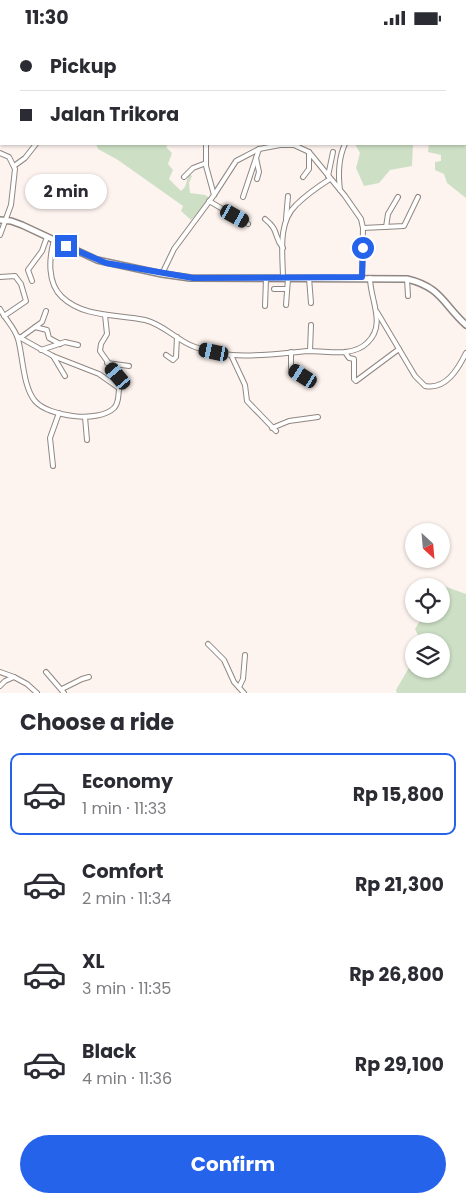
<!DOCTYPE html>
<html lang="en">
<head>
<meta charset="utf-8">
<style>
	:root { --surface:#fff; --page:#f2f2f3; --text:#2b2b33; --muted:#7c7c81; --line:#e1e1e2; --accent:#2563eb }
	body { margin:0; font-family:Poppins,sans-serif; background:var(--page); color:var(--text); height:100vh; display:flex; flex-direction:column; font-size:19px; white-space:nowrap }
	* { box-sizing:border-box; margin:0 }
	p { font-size:16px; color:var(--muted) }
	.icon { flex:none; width:28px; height:28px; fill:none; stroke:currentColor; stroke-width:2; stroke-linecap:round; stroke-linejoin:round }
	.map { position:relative; height:658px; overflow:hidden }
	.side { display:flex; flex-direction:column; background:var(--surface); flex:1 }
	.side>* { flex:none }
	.top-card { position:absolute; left:0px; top:0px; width:466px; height:110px; box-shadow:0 1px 4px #0004; display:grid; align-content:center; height:110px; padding:0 20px; background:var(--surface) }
	.needle { width:32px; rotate:154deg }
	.tools { position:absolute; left:405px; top:488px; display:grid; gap:10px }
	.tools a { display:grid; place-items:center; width:45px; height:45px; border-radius:50%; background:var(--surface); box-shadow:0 1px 4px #0004; font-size:25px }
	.end { position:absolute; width:22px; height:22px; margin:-11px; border:6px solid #2563eb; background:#fff; box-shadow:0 0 0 2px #fff }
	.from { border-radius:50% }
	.bubble { position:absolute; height:35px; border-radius:18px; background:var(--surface); box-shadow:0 1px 4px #0004; font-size:16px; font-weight:700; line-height:35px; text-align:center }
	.car { position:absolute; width:15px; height:30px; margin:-15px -8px; border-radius:6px; box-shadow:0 0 4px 1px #0007; background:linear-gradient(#222 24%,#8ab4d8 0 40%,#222 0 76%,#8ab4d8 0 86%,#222 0) }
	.top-card b { display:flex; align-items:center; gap:18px; height:48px; font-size:19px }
	.top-card b+b { border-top:1px solid var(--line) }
	.top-card i { width:12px; height:12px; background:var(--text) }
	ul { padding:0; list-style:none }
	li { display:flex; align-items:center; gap:15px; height:82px; margin:0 10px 8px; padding:0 10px; border:2px solid transparent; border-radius:10px }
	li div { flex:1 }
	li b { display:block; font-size:19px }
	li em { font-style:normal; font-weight:700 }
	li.selected { border-color:var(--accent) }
	li>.icon { width:45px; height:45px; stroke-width:1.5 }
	h2 { padding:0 20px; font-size:22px; line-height:60px }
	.cta { display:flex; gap:10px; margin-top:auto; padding:10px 20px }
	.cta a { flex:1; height:58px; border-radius:30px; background:var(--accent); color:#fff; font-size:20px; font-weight:700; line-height:58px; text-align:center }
	.status { display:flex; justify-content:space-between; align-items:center; height:35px; padding:0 25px; background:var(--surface); direction:ltr }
	.status svg { height:14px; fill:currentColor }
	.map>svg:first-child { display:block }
</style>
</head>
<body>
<div class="status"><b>11:30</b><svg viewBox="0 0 49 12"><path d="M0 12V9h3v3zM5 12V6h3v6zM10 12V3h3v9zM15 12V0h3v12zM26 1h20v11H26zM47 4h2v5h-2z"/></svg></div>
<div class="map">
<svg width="466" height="658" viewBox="0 0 466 658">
	<rect width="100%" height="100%" fill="#fdf3ef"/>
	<g fill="#cde0c5">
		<polygon points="174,0 466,0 466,163 447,148 444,139 435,135 435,127 441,126 441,120 428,117 429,109 465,109 465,1 174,1"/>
		<polygon points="96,109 168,109 166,112 172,118 168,129 173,135 169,144 181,156 185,152 189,139 192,141 189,148 190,158 205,160 210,163 191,185 181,176 183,171 118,125 98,114"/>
		<polygon points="355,109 413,109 412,131 390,135 379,148 364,151 356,133 360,118"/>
		<polygon points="441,550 466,559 466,658 397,658 396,655 414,624 414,634 441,634 441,606 421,606 415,594 424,579 441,579"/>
	</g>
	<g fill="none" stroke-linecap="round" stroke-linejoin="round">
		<defs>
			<g id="minor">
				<polyline points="13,0 14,1"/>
				<polyline points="53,0 53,1"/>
				<polyline points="111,0 113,1"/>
				<polyline points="296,0 297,1"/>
				<polyline points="376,1 392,1"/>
				<polyline points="0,61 1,61"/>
				<polyline points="0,88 1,80"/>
				<polyline points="0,103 1,101"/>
				<polyline points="206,109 206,131 214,160"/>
				<polyline points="0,118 9,122 15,134 11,170 0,200"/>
				<polyline points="256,123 259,137 257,144"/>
				<polyline points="14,131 25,123 36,109"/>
				<polyline points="328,141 333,117"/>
				<polyline points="184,142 193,133 206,128"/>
				<polyline points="303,142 309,134 309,117"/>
				<path d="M340,155C338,139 338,124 345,109"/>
				<polyline points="243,162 259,114"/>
				<polyline points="209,166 248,189"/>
				<path d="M265,184C280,196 273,201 283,213"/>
				<polyline points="286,184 288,161"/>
				<polyline points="386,192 388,179 398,162"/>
				<polyline points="363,193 404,191 418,162"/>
				<path d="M54,205C49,223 47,248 62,262C84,283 118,279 145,285C165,290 177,306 195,312C206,316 220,319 232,320C257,322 283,318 308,316C321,316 334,318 346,317C353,316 362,313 367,308C387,290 370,265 370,243"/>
				<polyline points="162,239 174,214 214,160 236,126 259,114 280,110 294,110 309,117 345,161 361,184 363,193 362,242"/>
				<polyline points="0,242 15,241 21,249 26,266 4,281"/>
				<polyline points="309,243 311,268"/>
				<path d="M283,244C283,220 277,188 296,170C305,161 319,151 330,144"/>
				<polyline points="407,244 408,261"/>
				<polyline points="32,246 28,235 42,216 47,202"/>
				<polyline points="274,254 287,254"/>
				<polyline points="286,270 288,244"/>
				<polyline points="265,271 266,244"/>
				<path d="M0,274C5,284 15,293 18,304C23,322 23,352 35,366C49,382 99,388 114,373C119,368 118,361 119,355C120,350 121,349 120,344L100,316L101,309L107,299L105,280"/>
				<path d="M377,277L415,341L425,351C446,355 458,334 466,318"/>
				<polyline points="35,292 47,295 49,303 60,309"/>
				<polyline points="17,301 53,321 99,339 119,353"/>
				<polyline points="20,303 42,287 46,276"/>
				<polyline points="41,315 65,307 78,310"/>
				<polyline points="310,316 311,290"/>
				<polyline points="291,317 291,333 303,341"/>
				<polyline points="345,317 349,323 354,324 354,344 356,346 399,314"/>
				<polyline points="166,320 173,325 176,322 177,302"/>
				<polyline points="231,320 245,350 247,366 276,396"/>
				<polyline points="53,321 65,341"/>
				<polyline points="107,328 129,331"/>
				<polyline points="85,382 87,405"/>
				<polyline points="272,393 289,386 318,382"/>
				<polyline points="53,431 50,403 59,378"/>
				<polyline points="208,609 224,625 234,647 244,658"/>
				<polyline points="0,637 14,642"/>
				<polyline points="46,637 64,658"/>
				<polyline points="0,651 5,646 14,642 27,649 37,658"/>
				<polyline points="239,652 243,644 245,620"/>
				<polyline points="62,654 82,644 89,642"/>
			</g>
			<path id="tertiary" d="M0,185L11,186L22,190L97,225L162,239L190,243L407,244C441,252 443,269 466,290"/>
		</defs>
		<use href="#minor" stroke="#908782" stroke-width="6"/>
		<use href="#tertiary" stroke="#908782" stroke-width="8"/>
		<use href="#minor" stroke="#fff" stroke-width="4"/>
		<use href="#tertiary" stroke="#fff" stroke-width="5"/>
	</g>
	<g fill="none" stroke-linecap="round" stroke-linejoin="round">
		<polyline stroke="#2563eb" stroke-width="6" points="66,211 106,228 193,243 362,242 363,213"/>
	</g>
</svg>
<div class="tools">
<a><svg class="needle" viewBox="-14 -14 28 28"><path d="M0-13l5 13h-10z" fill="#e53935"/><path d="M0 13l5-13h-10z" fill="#7c7c81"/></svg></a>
<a><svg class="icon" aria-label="locate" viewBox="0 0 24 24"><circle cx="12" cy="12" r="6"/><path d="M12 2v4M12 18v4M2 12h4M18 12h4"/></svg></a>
<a><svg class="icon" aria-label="layers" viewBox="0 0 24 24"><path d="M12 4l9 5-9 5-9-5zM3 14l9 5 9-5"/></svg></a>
</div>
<i class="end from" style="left:363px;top:213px"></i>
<i class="end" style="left:66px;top:211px"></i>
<div class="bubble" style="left:25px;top:139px;width:82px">2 min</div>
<i class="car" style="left:235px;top:181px;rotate:119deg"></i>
<i class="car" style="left:214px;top:317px;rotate:282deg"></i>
<i class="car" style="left:118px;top:341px;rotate:320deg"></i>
<i class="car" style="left:303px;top:341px;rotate:302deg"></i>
<div class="top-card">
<b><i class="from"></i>Pickup</b>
<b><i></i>Jalan Trikora</b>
</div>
</div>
<section class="side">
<h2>Choose a ride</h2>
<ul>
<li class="selected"><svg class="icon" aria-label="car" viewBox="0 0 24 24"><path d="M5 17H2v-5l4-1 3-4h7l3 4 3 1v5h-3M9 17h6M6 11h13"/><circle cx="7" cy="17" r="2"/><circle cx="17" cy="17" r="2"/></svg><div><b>Economy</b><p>1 min · 11:33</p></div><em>Rp 15,800</em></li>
<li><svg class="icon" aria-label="car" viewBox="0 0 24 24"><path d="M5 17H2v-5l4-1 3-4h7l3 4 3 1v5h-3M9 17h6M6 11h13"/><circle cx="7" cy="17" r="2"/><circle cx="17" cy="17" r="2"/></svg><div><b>Comfort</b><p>2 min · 11:34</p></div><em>Rp 21,300</em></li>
<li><svg class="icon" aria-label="car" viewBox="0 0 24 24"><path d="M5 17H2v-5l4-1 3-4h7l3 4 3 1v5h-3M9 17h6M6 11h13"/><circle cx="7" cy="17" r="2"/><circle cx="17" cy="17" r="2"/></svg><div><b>XL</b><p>3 min · 11:35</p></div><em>Rp 26,800</em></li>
<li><svg class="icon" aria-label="car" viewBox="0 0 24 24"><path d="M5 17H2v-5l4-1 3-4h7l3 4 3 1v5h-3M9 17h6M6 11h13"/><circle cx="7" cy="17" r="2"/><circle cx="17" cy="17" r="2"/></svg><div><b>Black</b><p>4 min · 11:36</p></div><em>Rp 29,100</em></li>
</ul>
<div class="cta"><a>Confirm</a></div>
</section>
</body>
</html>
